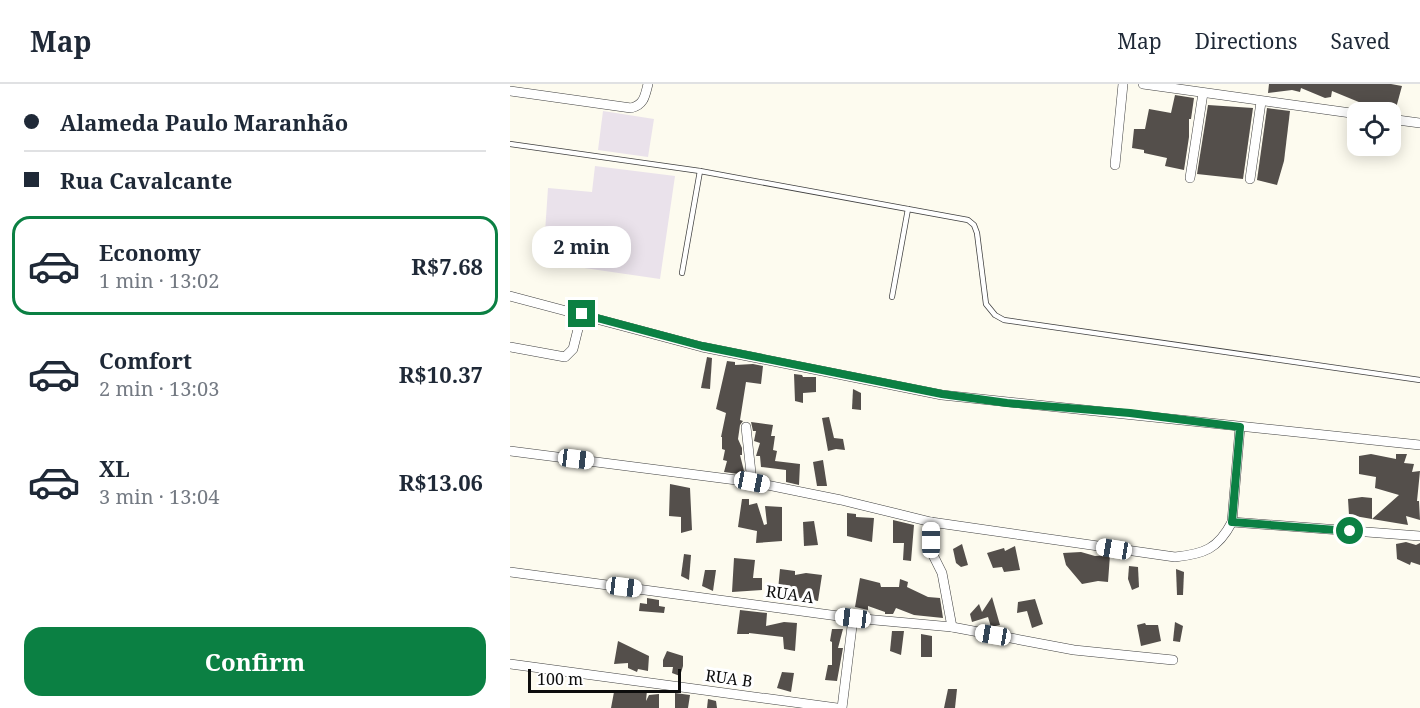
<!DOCTYPE html>
<html lang="en">
<head>
<meta charset="utf-8">
<style>
	:root { --surface:#fff; --page:#f6f6f7; --text:#1f2937; --muted:#747a83; --line:#e0e1e3; --accent:#0b8043 }
	body { margin:0; font-family:"Noto Serif",serif; background:var(--page); color:var(--text); height:100vh; display:flex; flex-direction:column; font-size:22px; white-space:nowrap }
	* { box-sizing:border-box; margin:0 }
	p { font-size:20px; color:var(--muted) }
	.icon { flex:none; width:33px; height:33px; fill:none; stroke:currentColor; stroke-width:2; stroke-linecap:round; stroke-linejoin:round }
	.map { position:relative; flex:1; overflow:hidden }
	.panel { display:flex; flex-direction:column; background:var(--surface); width:510px }
	.panel>* { flex:none }
	.guide { display:grid; align-content:center; height:132px; padding:0 24px; background:var(--surface) }
	.fabs { position:absolute; left:837px; top:18px; display:grid; gap:12px }
	.fabs a { display:grid; place-items:center; width:54px; height:54px; border-radius:12px; background:var(--surface); box-shadow:0 3px 15px #0003; font-size:30px }
	.scale { position:absolute; left:18px; bottom:15px; width:153px; box-sizing:border-box; padding-left:6px; border:3px solid #0d0d0d; border-top:0; font-size:16px; line-height:21px; white-space:nowrap; color:#0d0d0d; -webkit-text-stroke:4px #fff; paint-order:stroke }
	.end { position:absolute; width:27px; height:27px; margin:-14px; border:8px solid #0b8043; background:#fff; box-shadow:0 0 0 3px #fff }
	.from { border-radius:50% }
	.bubble { position:absolute; height:42px; border-radius:18px; background:var(--surface); box-shadow:0 3px 15px #0003; font-size:20px; font-weight:700; line-height:42px; text-align:center }
	.car { position:absolute; width:18px; height:36px; margin:-18px -9px; border-radius:8px; box-shadow:0 0 4px 2px #0007; background:linear-gradient(#fff 24%,#345 0 40%,#fff 0 76%,#345 0 86%,#fff 0) }
	.guide b { display:flex; align-items:center; gap:21px; height:57px; font-size:22px }
	.guide b+b { border-top:2px solid var(--line) }
	.guide i { width:15px; height:15px; background:var(--text) }
	ul { padding:0; list-style:none }
	li { display:flex; align-items:center; gap:18px; height:99px; margin:0 12px 9px; padding:0 12px; border:3px solid transparent; border-radius:18px }
	li div { flex:1 }
	li b { display:block; font-size:22px }
	li em { font-style:normal; font-weight:700 }
	li.current { border-color:var(--accent) }
	li>.icon { width:54px; height:54px; stroke-width:1.5 }
	.primary-button { display:flex; gap:12px; margin-top:auto; padding:12px 24px }
	.primary-button a { flex:1; height:69px; border-radius:18px; background:var(--accent); color:#fff; font-size:24px; font-weight:700; line-height:69px; text-align:center }
	header { display:flex; align-items:center; gap:36px; box-sizing:border-box; height:84px; padding:0 30px; background:var(--surface); border-bottom:2px solid var(--line) }
	header strong { font-size:28px }
	nav { display:flex; gap:33px; margin-inline-start:auto; font-size:21px }
	main { display:flex; flex:1; min-height:0 }
	.map>svg:first-child { display:block }
</style>
</head>
<body>
<header>
<strong>Map</strong>
<nav><a>Map</a><a>Directions</a><a>Saved</a></nav>
</header>
<main>
<section class="panel">
<div class="guide">
<b><i class="from"></i>Alameda Paulo Maranhão</b>
<b><i></i>Rua Cavalcante</b>
</div>
<ul>
<li class="current"><svg class="icon" aria-label="car" viewBox="0 0 24 24"><path d="M5 17H2v-5l4-1 3-4h7l3 4 3 1v5h-3M9 17h6M6 11h13"/><circle cx="7" cy="17" r="2"/><circle cx="17" cy="17" r="2"/></svg><div><b>Economy</b><p>1 min · 13:02</p></div><em>R$7.68</em></li>
<li><svg class="icon" aria-label="car" viewBox="0 0 24 24"><path d="M5 17H2v-5l4-1 3-4h7l3 4 3 1v5h-3M9 17h6M6 11h13"/><circle cx="7" cy="17" r="2"/><circle cx="17" cy="17" r="2"/></svg><div><b>Comfort</b><p>2 min · 13:03</p></div><em>R$10.37</em></li>
<li><svg class="icon" aria-label="car" viewBox="0 0 24 24"><path d="M5 17H2v-5l4-1 3-4h7l3 4 3 1v5h-3M9 17h6M6 11h13"/><circle cx="7" cy="17" r="2"/><circle cx="17" cy="17" r="2"/></svg><div><b>XL</b><p>3 min · 13:04</p></div><em>R$13.06</em></li>
</ul>
<div class="primary-button"><a>Confirm</a></div>
</section>
<div class="map">
<svg width="910" height="624" viewBox="0 0 910 624">
	<rect width="100%" height="100%" fill="#fdfbef"/>
	<g fill="#eae2eb">
		<polygon points="93,27 144,35 138,73 88,66"/>
		<polygon points="85,82 165,92 150,195 33,178 38,104 82,108"/>
	</g>
	<g fill="#544f4b">
		<polygon points="759,0 881,0 892,2 886,24 866,22 861,20 861,23 822,7 821,13 815,14 791,4 790,8 782,6 758,9"/>
		<polygon points="665,11 684,14 681,35 679,35 679,53 674,86 655,82 657,74 634,69 634,66 622,64 624,45 635,45 639,25 661,29"/>
		<polygon points="698,21 743,24 733,95 687,90"/>
		<polygon points="757,24 780,27 774,77 767,101 747,96"/>
		<polygon points="197,273 202,274 200,305 191,304"/>
		<polygon points="217,277 225,278 225,281 243,280 253,282 251,300 236,298 230,336 233,337 230,341 228,355 232,364 232,371 230,371 234,387 229,390 214,388 217,377 213,376 215,366 212,365 212,353 211,353 216,329 206,325"/>
		<polygon points="284,290 292,291 293,293 306,293 306,308 293,309 293,319 285,317"/>
		<polygon points="343,305 351,309 351,326 342,325"/>
		<polygon points="319,333 324,354 333,355 335,366 326,365 318,367 312,334"/>
		<polygon points="241,338 263,341 261,352 265,352 263,366 267,367 265,377 290,380 289,401 276,398 276,386 251,383 250,372 246,372 250,359 244,357 246,347 243,347"/>
		<polygon points="861,370 886,375 886,370 897,370 894,379 904,380 902,388 910,387 907,417 909,417 910,436 896,432 898,441 862,435 889,411 865,404 866,393 849,390 849,372"/>
		<polygon points="313,376 317,402 307,402 303,378"/>
		<polygon points="160,400 180,404 182,446 171,449 171,433 159,432"/>
		<polygon points="852,413 862,414 862,435 839,431 838,415"/>
		<polygon points="232,415 239,415 239,421 247,419 254,441 257,440 255,422 272,423 272,457 246,459 247,447 228,443"/>
		<polygon points="337,429 346,430 346,433 364,434 362,458 337,452"/>
		<polygon points="383,436 404,441 401,477 393,476 394,459 383,459"/>
		<polygon points="304,437 308,461 294,462 293,438"/>
		<polygon points="896,458 906,461 910,459 910,481 901,478 900,481 887,475 886,460"/>
		<polygon points="452,460 458,481 451,483 446,479 443,465"/>
		<polygon points="505,462 510,486 494,488 492,483 483,484 477,469 494,464 495,467"/>
		<polygon points="571,468 585,472 600,471 598,498 588,497 572,500 556,481 553,469"/>
		<polygon points="174,470 181,471 179,496 171,492"/>
		<polygon points="224,474 245,476 243,494 252,494 252,506 222,508"/>
		<polygon points="619,482 628,483 629,503 622,506 618,495"/>
		<polygon points="270,485 285,487 285,491 296,489 312,491 308,517 287,514 288,509 268,506"/>
		<polygon points="666,485 674,488 673,511 667,511"/>
		<polygon points="195,486 206,486 203,507 192,502"/>
		<polygon points="350,494 370,499 371,503 389,503 390,495 398,498 397,503 418,513 430,514 433,534 404,531 386,524 383,530 375,530 375,528 358,522 358,526 345,523"/>
		<polygon points="482,513 490,541 481,543 478,533 462,538 460,530 469,520 472,528"/>
		<polygon points="137,514 149,516 149,522 155,523 154,529 129,527 130,519 137,520"/>
		<polygon points="525,515 533,540 522,544 517,527 507,529 508,518"/>
		<polygon points="230,526 257,529 256,542 274,538 287,539 285,567 274,565 273,553 239,549 239,550 227,550"/>
		<polygon points="665,538 673,542 670,558 663,557"/>
		<polygon points="635,539 636,541 648,541 651,557 631,562 627,541"/>
		<polygon points="322,545 333,545 328,564 333,564 327,597 315,596 318,581 322,581 322,558 320,557"/>
		<polygon points="382,547 394,547 391,571 380,567"/>
		<polygon points="411,550 422,552 422,573 411,573"/>
		<polygon points="108,557 139,572 138,587 128,585 127,588 118,584 118,579 104,580"/>
		<polygon points="157,567 173,572 173,582 170,592 162,589 163,583 153,583 153,576"/>
		<polygon points="272,588 284,589 281,608 267,604"/>
		<polygon points="438,605 447,605 445,624 434,624"/>
		<polygon points="123,606 137,606 136,617 139,611 149,610 149,624 101,624 104,608 123,608"/>
		<polygon points="165,609 180,611 178,624 165,624"/>
		<polygon points="198,615 206,617 207,624 197,624"/>
	</g>
	<g fill="none" stroke-linecap="round" stroke-linejoin="round">
		<defs>
			<g id="service">
				<polyline points="0,60 190,87 458,136 464,141 467,149 476,220 485,231 494,236 910,296"/>
				<polyline points="172,189 190,87"/>
				<polyline points="382,213 398,125"/>
			</g>
			<g id="minor">
				<polyline points="633,0 848,30"/>
				<path d="M0,7L121,24C134,21 135,12 138,0"/>
				<polyline points="880,35 910,39"/>
				<polyline points="605,81 613,0"/>
				<polyline points="680,94 693,9"/>
				<polyline points="740,95 751,18"/>
				<polyline points="0,212 192,263 432,311 910,361"/>
				<polyline points="0,263 55,273 63,265 72,229"/>
				<polyline points="236,343 242,398"/>
				<path d="M0,367L242,398L331,416L421,438L665,473C694,470 708,465 722,438L730,343"/>
				<polyline points="421,438 423,471 432,489 442,543"/>
				<polyline points="722,438 910,452"/>
				<polyline points="0,488 343,534 442,543 564,566 663,576"/>
				<polyline points="0,580 327,624"/>
				<polyline points="332,624 343,534"/>
			</g>
		</defs>
		<use href="#service" stroke="#404040" stroke-width="6"/>
		<use href="#minor" stroke="#404040" stroke-width="10"/>
		<use href="#service" stroke="#fff" stroke-width="4.5"/>
		<use href="#minor" stroke="#fff" stroke-width="9"/>
	</g>
	<g fill="none" stroke-linecap="round" stroke-linejoin="round">
		<polyline stroke="#0b8043" stroke-width="8" points="72,230 192,262 432,310 497,319 620,329 730,343 722,438 840,447"/>
	</g>
	<g text-anchor="middle" dominant-baseline="central" stroke-width="6" stroke-linejoin="round" paint-order="stroke">
		<g font-size="16" fill="#0d0d0d" stroke="#fff">
			<text transform="translate(280 510) rotate(8)">RUA A</text>
			<text transform="translate(219 594) rotate(8)">RUA B</text>
		</g>
	</g>
</svg>
<div class="fabs">
<a><svg class="icon" aria-label="locate" viewBox="0 0 24 24"><circle cx="12" cy="12" r="6"/><path d="M12 2v4M12 18v4M2 12h4M18 12h4"/></svg></a>
</div>
<div class="scale">100 m</div>
<i class="end from" style="left:840px;top:447px"></i>
<i class="end" style="left:72px;top:230px"></i>
<div class="bubble" style="left:22px;top:142px;width:99px">2 min</div>
<i class="car" style="left:66px;top:375px;rotate:97deg"></i>
<i class="car" style="left:242px;top:398px;rotate:101deg"></i>
<i class="car" style="left:421px;top:456px;rotate:0deg"></i>
<i class="car" style="left:604px;top:465px;rotate:279deg"></i>
<i class="car" style="left:114px;top:503px;rotate:97deg"></i>
<i class="car" style="left:343px;top:534px;rotate:277deg"></i>
<i class="car" style="left:483px;top:551px;rotate:280deg"></i>
</div>
</main>
</body>
</html>
